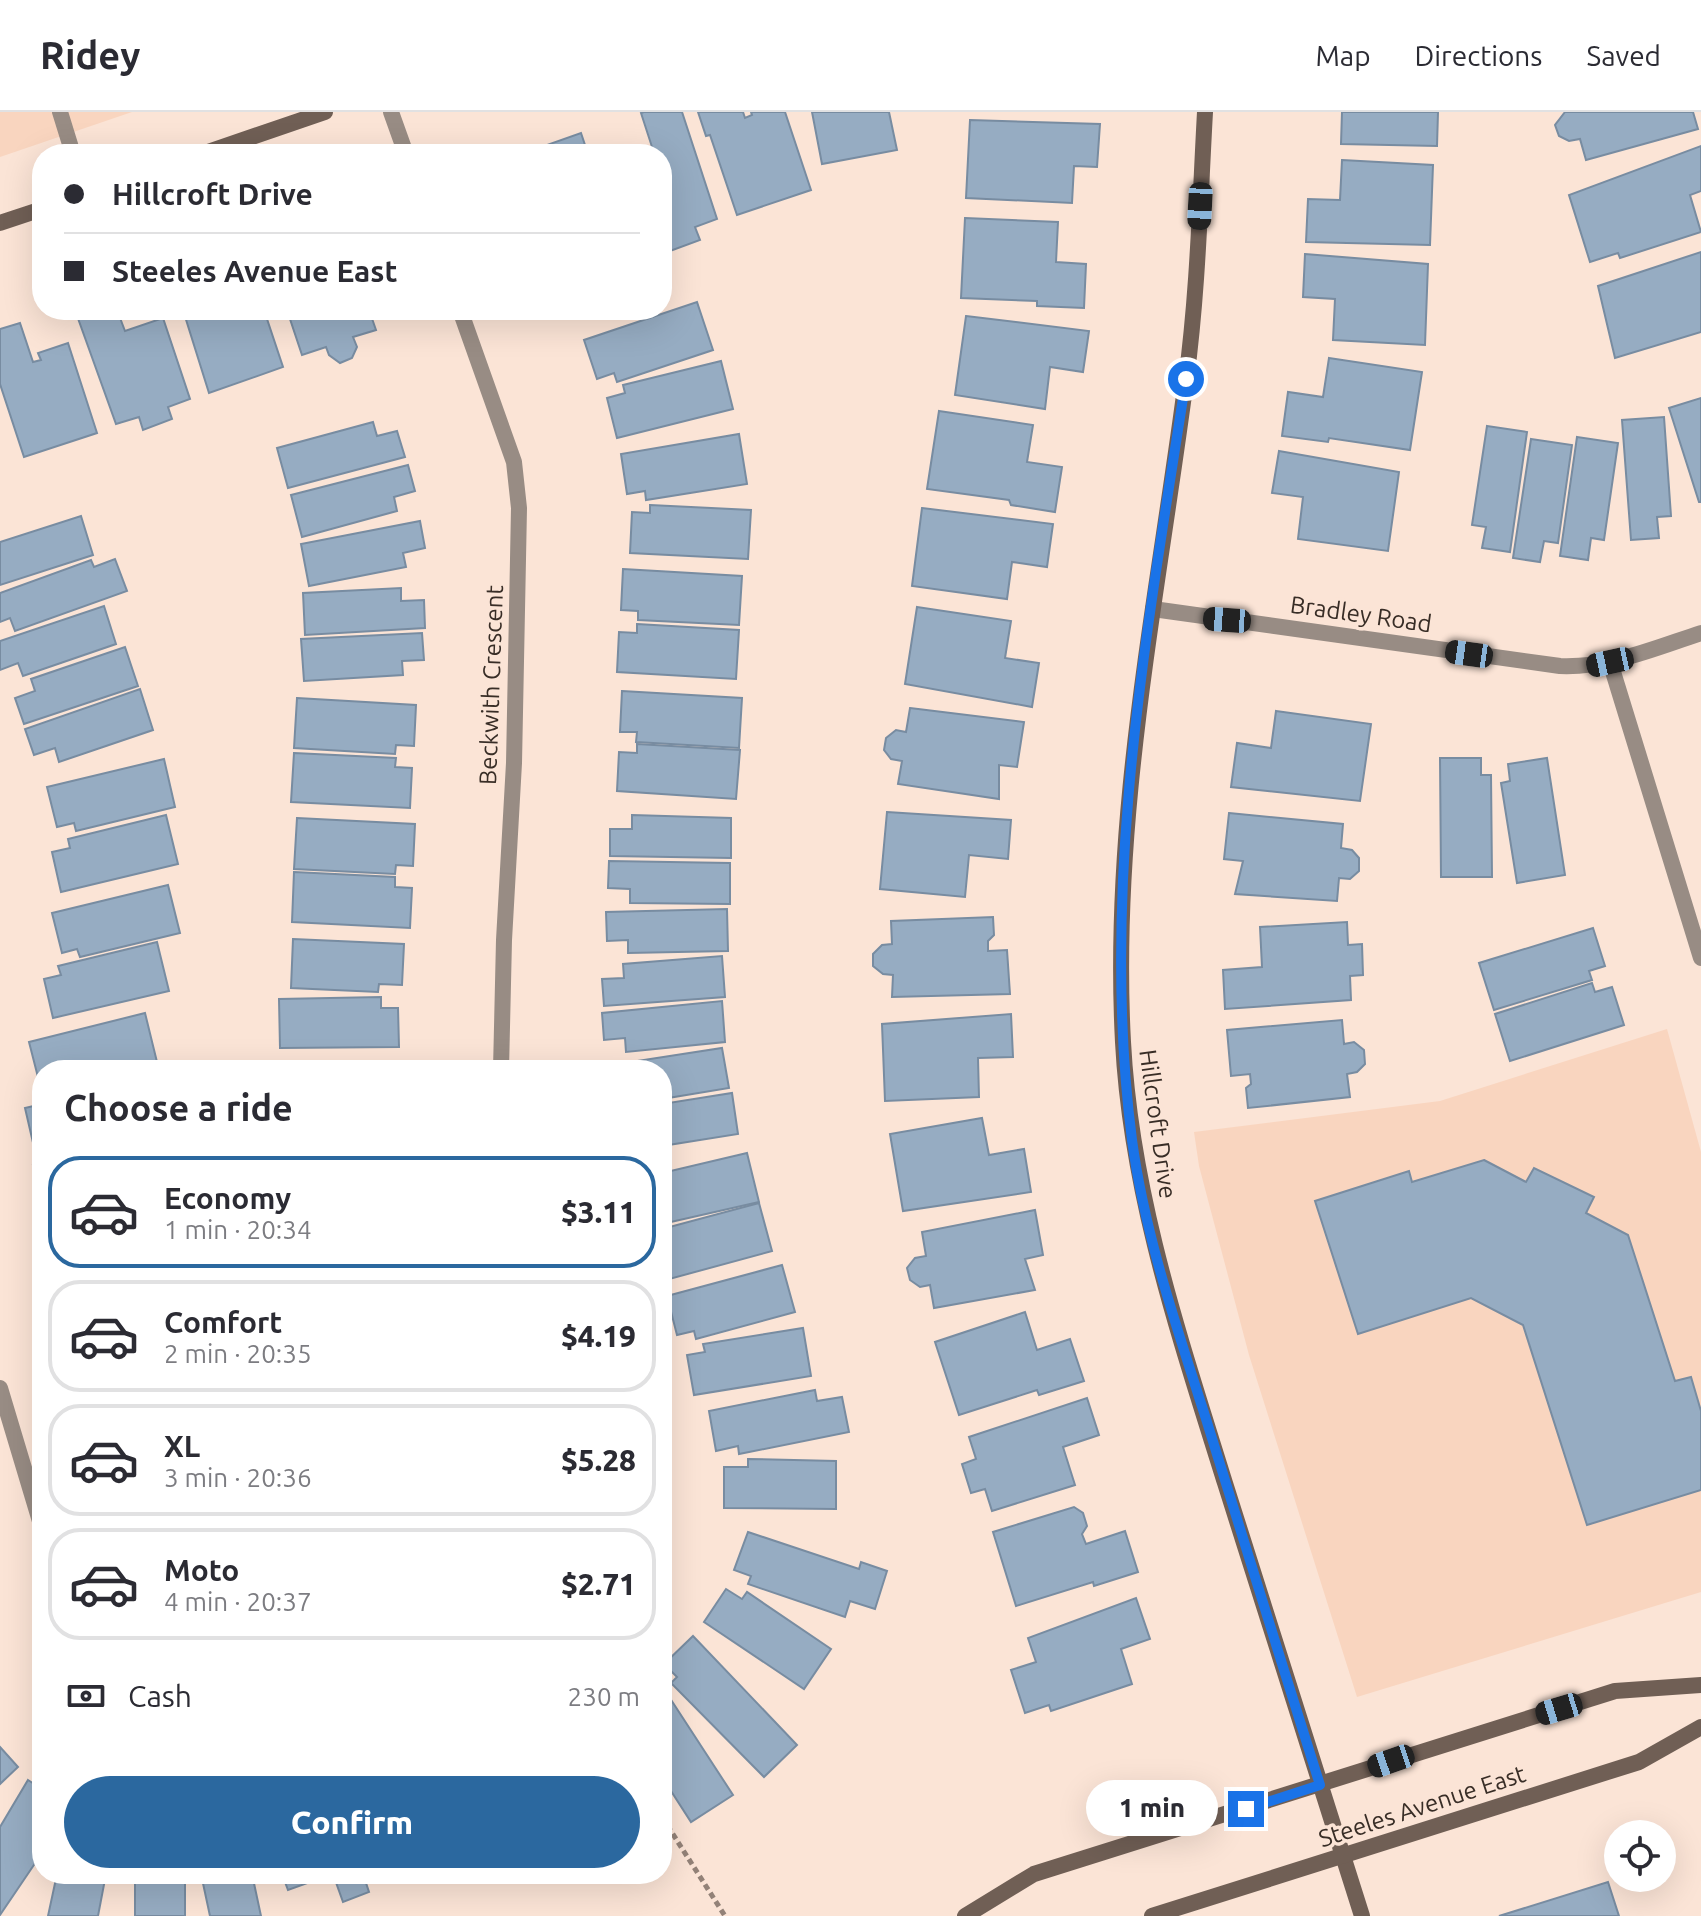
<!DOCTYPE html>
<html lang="en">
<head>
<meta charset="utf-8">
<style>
	:root { --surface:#fff; --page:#f2f2f3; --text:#2b2b33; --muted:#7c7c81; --line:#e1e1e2; --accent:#2b689f }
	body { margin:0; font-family:Ubuntu,sans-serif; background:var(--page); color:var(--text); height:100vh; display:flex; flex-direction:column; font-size:30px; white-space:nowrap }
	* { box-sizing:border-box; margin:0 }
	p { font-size:26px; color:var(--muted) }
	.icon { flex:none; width:44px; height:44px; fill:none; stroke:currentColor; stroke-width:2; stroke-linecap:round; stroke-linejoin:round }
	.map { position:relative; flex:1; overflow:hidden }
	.sheet { position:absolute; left:32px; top:948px; width:640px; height:824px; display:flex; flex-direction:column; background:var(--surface); border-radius:32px; box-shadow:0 8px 32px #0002 }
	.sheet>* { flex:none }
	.hud { position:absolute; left:32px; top:32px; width:640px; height:176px; border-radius:32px; box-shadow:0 8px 32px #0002; display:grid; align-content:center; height:176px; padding:0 32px; background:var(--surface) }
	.tools { position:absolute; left:1604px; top:1708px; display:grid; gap:16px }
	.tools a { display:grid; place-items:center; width:72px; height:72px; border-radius:50%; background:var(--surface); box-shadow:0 8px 32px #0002; font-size:40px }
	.end { position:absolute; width:36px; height:36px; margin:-18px; border:10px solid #1a73e8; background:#fff; box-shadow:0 0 0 4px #fff }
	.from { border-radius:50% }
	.bubble { position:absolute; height:56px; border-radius:28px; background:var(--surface); box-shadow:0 8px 32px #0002; font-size:26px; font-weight:800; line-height:56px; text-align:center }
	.car { position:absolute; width:24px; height:48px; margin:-24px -12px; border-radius:10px; box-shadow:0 0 6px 2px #0007; background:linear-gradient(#222 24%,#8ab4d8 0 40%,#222 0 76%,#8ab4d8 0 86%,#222 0) }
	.hud b { display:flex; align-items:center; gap:28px; height:76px; font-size:30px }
	.hud b+b { border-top:2px solid var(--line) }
	.hud i { width:20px; height:20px; background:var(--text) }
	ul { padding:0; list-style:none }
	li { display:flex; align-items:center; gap:24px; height:112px; margin:0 16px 12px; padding:0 16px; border:4px solid var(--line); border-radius:32px }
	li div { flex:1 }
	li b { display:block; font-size:30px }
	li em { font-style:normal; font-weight:800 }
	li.on { border-color:var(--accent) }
	li>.icon { width:72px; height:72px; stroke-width:1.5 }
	h2 { padding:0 32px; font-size:36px; line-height:96px }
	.pay { display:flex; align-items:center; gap:20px; height:88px; padding:0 32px; font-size:30px }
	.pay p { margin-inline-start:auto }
	.primary-button { display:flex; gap:16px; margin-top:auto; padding:16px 32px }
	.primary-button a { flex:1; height:92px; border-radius:48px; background:var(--accent); color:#fff; font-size:32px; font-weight:800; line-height:92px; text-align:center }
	header { display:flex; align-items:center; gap:48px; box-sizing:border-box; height:112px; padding:0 40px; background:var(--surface); border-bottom:2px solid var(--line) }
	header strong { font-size:38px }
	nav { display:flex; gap:44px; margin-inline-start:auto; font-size:28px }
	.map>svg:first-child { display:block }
</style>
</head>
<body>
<header>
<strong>Ridey</strong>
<nav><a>Map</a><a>Directions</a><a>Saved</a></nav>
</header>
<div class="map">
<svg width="1701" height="1804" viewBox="0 0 1701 1804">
	<rect width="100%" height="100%" fill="#fbe4d6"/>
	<g fill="#f9d5bf">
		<polygon points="0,0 132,0 0,45"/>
		<polygon points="1667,917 1701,1040 1701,1480 1357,1585 1249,1243 1199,1054 1194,1020 1440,989"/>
	</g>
	<g fill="#96acc2" stroke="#788ca1" stroke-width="2">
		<polygon points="644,0 682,0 717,107 695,115 700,128 670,139 662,126 662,42 641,42 653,38 641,1"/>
		<polygon points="698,0 743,0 745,6 752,3 751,0 785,0 811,78 737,103 710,23 706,24"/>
		<polygon points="812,0 889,0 897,38 822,52"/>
		<polygon points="1342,0 1438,0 1437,34 1341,32"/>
		<polygon points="1565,0 1693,0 1698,17 1586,48 1580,27 1569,29 1559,24 1555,13"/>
		<polygon points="970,8 1100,12 1097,55 1074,54 1072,91 966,86"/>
		<polygon points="581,21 588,42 547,42 544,34"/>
		<polygon points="1701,34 1701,79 1690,83 1701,120 1620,146 1618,141 1590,150 1569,83"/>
		<polygon points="1342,48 1433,53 1430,133 1306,130 1308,87 1340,88"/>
		<polygon points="965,106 1058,110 1056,150 1086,152 1084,196 1037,194 1037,189 961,186"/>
		<polygon points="1701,140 1701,220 1615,246 1598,174"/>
		<polygon points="1305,142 1428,152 1425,233 1333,228 1335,187 1303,185"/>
		<polygon points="697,190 713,238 617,270 614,261 597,267 584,228"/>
		<polygon points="75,198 117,198 125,219 163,206 190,287 168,295 172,307 143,318 139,305 116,312"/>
		<polygon points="183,198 264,198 283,255 209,281"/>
		<polygon points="287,198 369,198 376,218 353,225 357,235 352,246 340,251 329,243 326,235 302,243"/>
		<polygon points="966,204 1089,219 1083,260 1050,255 1045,297 955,283"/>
		<polygon points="20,211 33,250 41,248 38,241 68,231 97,321 24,345 0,272 0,217"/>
		<polygon points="1329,246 1422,260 1410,338 1329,326 1328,330 1282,324 1288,280 1323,285"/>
		<polygon points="721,249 733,297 617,326 607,286 625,281 623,273"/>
		<polygon points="1701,286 1701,390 1699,390 1669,296"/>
		<polygon points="939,299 1033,313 1027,350 1062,355 1055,400 1011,393 1009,388 927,377"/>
		<polygon points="1664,305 1671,404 1657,405 1659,426 1631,428 1622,308"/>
		<polygon points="373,310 377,324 397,319 405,345 288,376 277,336"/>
		<polygon points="1487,314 1527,320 1510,440 1482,436 1486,415 1472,413"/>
		<polygon points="739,322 747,372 646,388 645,379 627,382 621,342"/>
		<polygon points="1577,325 1618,331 1604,428 1591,426 1588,448 1560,444"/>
		<polygon points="1531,327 1572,333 1558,431 1544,429 1540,450 1513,446"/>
		<polygon points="1279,339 1399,360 1388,439 1298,427 1303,385 1272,381"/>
		<polygon points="408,353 415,379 394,385 397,399 302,425 291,383"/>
		<polygon points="650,393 751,398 748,447 630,441 632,400 650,401"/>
		<polygon points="922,396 1053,412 1047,455 1012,450 1007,487 912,474"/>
		<polygon points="81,404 93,443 0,473 0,430"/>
		<polygon points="420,409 425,436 403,441 406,455 309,474 301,432"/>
		<polygon points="115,447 127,479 15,519 10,506 0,510 0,481 91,448 94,455"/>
		<polygon points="623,457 742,464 739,513 638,508 638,499 621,498"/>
		<polygon points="401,476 401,489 424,488 425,516 305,523 303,481"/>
		<polygon points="104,494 116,532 23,564 18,551 0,558 0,529"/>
		<polygon points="917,495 1011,509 1005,546 1039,551 1032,595 905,572"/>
		<polygon points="637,512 739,518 736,567 617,560 619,520 637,521"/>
		<polygon points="422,521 424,548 402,549 403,563 304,569 301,527"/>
		<polygon points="125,535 138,574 24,612 15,586 35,579 31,567"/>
		<polygon points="140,577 153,618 59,650 55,636 34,643 25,617"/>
		<polygon points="622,579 742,586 739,636 636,630 637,620 620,620"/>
		<polygon points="297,586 416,593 414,634 396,633 395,642 294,636"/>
		<polygon points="910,596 1024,610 1017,655 999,653 999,687 898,672 902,649 891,647 884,638 886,626 896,618 906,620"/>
		<polygon points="1276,599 1371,612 1360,689 1231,675 1237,631 1271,636"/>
		<polygon points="637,632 740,638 736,687 617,679 619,640 637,641"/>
		<polygon points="294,641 396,646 395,655 412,656 410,696 291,690"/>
		<polygon points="1440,646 1481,646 1481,663 1491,663 1492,765 1441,765"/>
		<polygon points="1547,646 1565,763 1517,771 1501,671 1510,669 1508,652"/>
		<polygon points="164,647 175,695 76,719 74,711 57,715 47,675"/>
		<polygon points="887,700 1011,708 1008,747 969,743 965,785 880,777"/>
		<polygon points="1229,701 1343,712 1341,736 1352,738 1359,746 1359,759 1350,767 1339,766 1337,789 1235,782 1243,749 1224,747"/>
		<polygon points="166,703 178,752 61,780 52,740 70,736 68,727"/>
		<polygon points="632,703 731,706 731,746 610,744 610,717 632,717"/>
		<polygon points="297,706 415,712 413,754 396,753 395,762 294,757"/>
		<polygon points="609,749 730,751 730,792 630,791 630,777 608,776"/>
		<polygon points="294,760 395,765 395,775 412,776 410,816 292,810"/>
		<polygon points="168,773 180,821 80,845 77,837 62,841 52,801"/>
		<polygon points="727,797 728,839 628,841 628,828 607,829 606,800"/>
		<polygon points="993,805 994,823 988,829 988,839 1007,838 1010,882 892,885 893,863 883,862 873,854 873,842 882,833 892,832 891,809"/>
		<polygon points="1347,810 1348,833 1362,832 1363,863 1350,864 1351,888 1225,897 1223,858 1262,855 1260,815"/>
		<polygon points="1593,816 1605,854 1589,859 1592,868 1494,898 1479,851"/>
		<polygon points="293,827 404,832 402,873 379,872 378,880 291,876"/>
		<polygon points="157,830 169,879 53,906 44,867 61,863 58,854"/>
		<polygon points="722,844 725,885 604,894 602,867 624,866 623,852"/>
		<polygon points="1592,871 1595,880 1612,875 1624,913 1510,949 1495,902"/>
		<polygon points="381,885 381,896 398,896 399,935 280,936 279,887"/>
		<polygon points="722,889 725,930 626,940 625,926 604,928 602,901"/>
		<polygon points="145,901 157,950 124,958 42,958 39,969 29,930"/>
		<polygon points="1011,902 1013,945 978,946 979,985 885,989 882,912"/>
		<polygon points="1342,908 1344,932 1354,930 1364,938 1365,952 1357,960 1347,962 1350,985 1248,996 1246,976 1251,972 1250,962 1231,964 1227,918"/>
		<polygon points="722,936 729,976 662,987 662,958 625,958 624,951"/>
		<polygon points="406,952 406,958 286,958 286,953"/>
		<polygon points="732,981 738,1022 662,1034 662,992"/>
		<polygon points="42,992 42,1033 34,1035 25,996"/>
		<polygon points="982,1006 989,1043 1024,1037 1031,1080 903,1099 890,1022"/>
		<polygon points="747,1041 759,1090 662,1112 662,1061"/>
		<polygon points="1484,1048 1526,1070 1534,1056 1594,1085 1586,1101 1628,1123 1675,1269 1691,1265 1701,1299 1701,1378 1587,1413 1523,1213 1471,1186 1358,1222 1315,1089 1409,1059 1412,1070"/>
		<polygon points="42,1051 42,1094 33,1053"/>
		<polygon points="759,1091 772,1139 662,1169 662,1117"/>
		<polygon points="1035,1098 1043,1143 1025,1147 1035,1178 934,1196 930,1173 920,1175 910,1168 907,1156 915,1146 926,1144 922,1120"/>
		<polygon points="782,1153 795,1200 696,1227 694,1219 677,1223 667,1184"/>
		<polygon points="1025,1200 1037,1238 1070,1227 1084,1269 1039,1283 1037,1278 959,1303 935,1230"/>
		<polygon points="803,1216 811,1264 694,1283 687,1243 705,1240 703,1232"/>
		<polygon points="815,1278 817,1289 842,1285 849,1320 739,1342 738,1334 716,1339 709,1299"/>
		<polygon points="1087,1286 1099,1323 1063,1335 1075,1373 992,1399 985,1377 971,1381 962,1352 976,1347 969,1325"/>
		<polygon points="748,1347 836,1349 836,1397 724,1396 724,1355 748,1355"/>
		<polygon points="1074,1395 1083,1401 1087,1414 1082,1422 1086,1432 1125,1419 1138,1460 1094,1474 1093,1470 1016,1494 993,1420"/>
		<polygon points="748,1420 859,1457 861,1450 887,1459 875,1497 850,1489 845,1505 748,1472 751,1464 734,1458"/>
		<polygon points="726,1477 742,1487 747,1480 831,1537 804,1577 704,1510"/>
		<polygon points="1136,1486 1150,1527 1121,1537 1132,1572 1051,1599 1049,1593 1025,1601 1011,1558 1036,1550 1028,1526"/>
		<polygon points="693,1524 797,1633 764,1665 671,1571 677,1565 664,1552"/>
		<polygon points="664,1577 733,1683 691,1710 662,1665"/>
		<polygon points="0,1635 18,1655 0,1672"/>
		<polygon points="28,1668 42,1677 42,1741 0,1803 0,1715"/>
		<polygon points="57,1762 106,1762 98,1804 48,1804"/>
		<rect x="135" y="1762" width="50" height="42"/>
		<polygon points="201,1762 252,1762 261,1804 210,1804"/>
		<polygon points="282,1762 326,1762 327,1764 288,1778"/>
		<polygon points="333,1762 363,1762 369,1780 343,1790"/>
		<polygon points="1608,1770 1619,1804 1499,1804"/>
	</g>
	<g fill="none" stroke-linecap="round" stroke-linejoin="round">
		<polyline stroke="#938278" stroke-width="5" stroke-dasharray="6 4" stroke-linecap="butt" points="662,1705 725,1804"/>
		<polyline stroke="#988c84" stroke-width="16" points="60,0 73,42"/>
		<g stroke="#988c84" stroke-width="16">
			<polyline points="391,0 406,42"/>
			<polyline points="460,198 514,350 519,396 514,651 504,828 501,958"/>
			<path d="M1153,497L1560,554C1609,556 1655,536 1701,521"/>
			<polyline points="1610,550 1701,846"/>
			<polyline points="0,1276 42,1416"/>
		</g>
		<g stroke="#705f55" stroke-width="16">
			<path d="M1205,0C1200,89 1198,179 1186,268C1157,490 1111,705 1123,930C1131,1083 1180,1226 1225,1371C1271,1515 1316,1660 1362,1804"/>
			<polyline points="202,42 325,0"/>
			<polyline points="0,111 42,97"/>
			<polyline points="965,1804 1034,1762 1615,1579 1701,1573"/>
			<polyline points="1152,1804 1639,1650 1701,1615"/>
		</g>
	</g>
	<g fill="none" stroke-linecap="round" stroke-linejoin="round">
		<path stroke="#1a73e8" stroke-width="10" d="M1186,267C1147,519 1099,773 1132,1028C1145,1124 1177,1216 1206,1307C1243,1429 1282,1551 1320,1673L1246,1697"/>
	</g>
	<g text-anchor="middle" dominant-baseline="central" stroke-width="7" stroke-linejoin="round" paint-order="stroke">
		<g font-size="24" fill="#382d26" stroke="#fbe4d6">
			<text transform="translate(1361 502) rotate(8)">Bradley Road</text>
			<text transform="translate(491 573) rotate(-88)">Beckwith Crescent</text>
			<text transform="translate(1158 1012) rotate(82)">Hillcroft Drive</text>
			<text transform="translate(1422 1694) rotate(-18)">Steeles Avenue East</text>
		</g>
	</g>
</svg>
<div class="tools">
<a><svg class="icon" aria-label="locate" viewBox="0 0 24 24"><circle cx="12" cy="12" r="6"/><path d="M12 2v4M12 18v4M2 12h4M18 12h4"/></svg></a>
</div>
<i class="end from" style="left:1186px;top:267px"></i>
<i class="end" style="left:1246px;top:1697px"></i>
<div class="bubble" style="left:1086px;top:1668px;width:132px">1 min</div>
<i class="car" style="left:1200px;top:94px;rotate:183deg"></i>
<i class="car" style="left:1227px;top:508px;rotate:274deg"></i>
<i class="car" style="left:1469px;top:542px;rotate:278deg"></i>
<i class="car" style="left:1610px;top:550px;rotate:258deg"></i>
<i class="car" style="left:1559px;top:1597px;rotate:253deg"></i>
<i class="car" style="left:1391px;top:1649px;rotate:251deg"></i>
<div class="hud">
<b><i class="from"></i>Hillcroft Drive</b>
<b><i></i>Steeles Avenue East</b>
</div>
<section class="sheet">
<h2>Choose a ride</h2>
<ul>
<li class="on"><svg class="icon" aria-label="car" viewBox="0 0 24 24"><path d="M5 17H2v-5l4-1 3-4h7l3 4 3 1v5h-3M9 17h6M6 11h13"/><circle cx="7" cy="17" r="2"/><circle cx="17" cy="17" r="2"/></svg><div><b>Economy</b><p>1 min · 20:34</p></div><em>$3.11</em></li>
<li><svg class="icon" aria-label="car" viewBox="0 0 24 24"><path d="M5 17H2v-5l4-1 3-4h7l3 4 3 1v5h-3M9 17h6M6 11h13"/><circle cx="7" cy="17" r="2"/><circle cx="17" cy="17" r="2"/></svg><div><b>Comfort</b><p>2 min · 20:35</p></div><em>$4.19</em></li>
<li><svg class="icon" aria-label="car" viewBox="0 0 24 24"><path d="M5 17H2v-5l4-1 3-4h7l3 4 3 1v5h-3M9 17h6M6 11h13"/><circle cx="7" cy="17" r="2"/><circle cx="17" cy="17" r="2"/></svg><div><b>XL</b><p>3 min · 20:36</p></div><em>$5.28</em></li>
<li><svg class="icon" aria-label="car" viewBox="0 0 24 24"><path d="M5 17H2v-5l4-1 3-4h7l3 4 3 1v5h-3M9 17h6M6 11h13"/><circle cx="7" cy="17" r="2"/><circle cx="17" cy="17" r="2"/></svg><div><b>Moto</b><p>4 min · 20:37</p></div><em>$2.71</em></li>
</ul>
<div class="pay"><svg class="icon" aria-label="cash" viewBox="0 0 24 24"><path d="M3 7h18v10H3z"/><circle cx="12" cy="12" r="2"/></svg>Cash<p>230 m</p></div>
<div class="primary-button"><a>Confirm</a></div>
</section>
</div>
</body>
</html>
